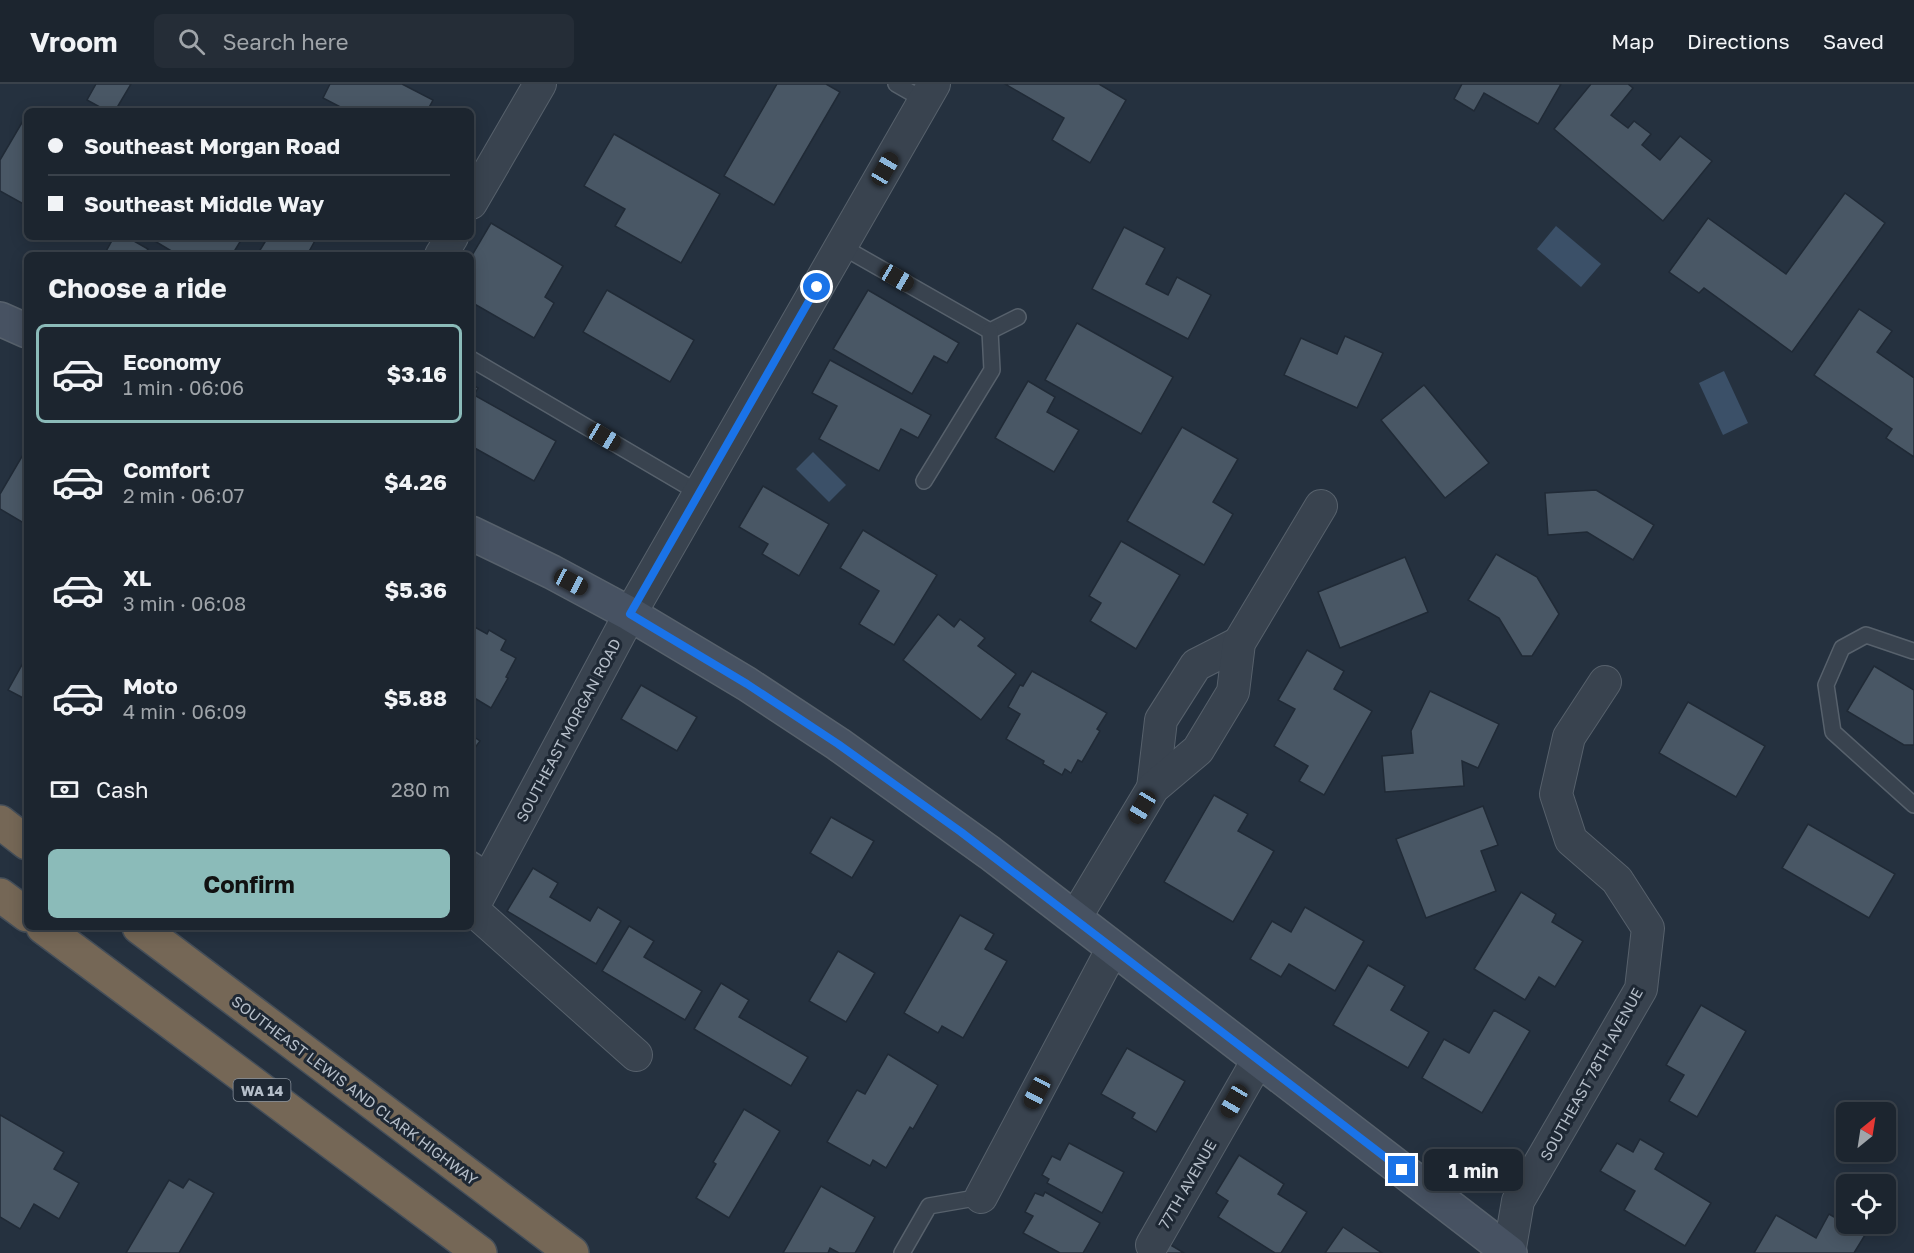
<!DOCTYPE html>
<html lang="en">
<head>
<meta charset="utf-8">
<style>
	:root { --surface:#1c252f; --page:#252d37; --text:#f1f3f6; --muted:#a0a5aa; --line:#3a424b; --accent:#8bbbb9 }
	body { margin:0; font-family:"Golos Text",sans-serif; background:var(--page); color:var(--text); height:100vh; display:flex; flex-direction:column; font-size:22px; white-space:nowrap }
	* { box-sizing:border-box; margin:0 }
	p { font-size:20px; color:var(--muted) }
	.icon { flex:none; width:33px; height:33px; fill:none; stroke:currentColor; stroke-width:2; stroke-linecap:round; stroke-linejoin:round }
	.map { position:relative; flex:1; overflow:hidden }
	.side { position:absolute; left:24px; top:168px; width:450px; height:678px; display:flex; flex-direction:column; background:var(--surface); border-radius:9px; box-shadow:0 3px 15px #0003,0 0 0 2px var(--line) }
	.side>* { flex:none }
	.hud { position:absolute; left:24px; top:24px; width:450px; height:132px; border-radius:9px; box-shadow:0 3px 15px #0003,0 0 0 2px var(--line); display:grid; align-content:center; height:132px; padding:0 24px; background:var(--surface) }
	.needle { width:39px; rotate:30deg }
	.buttons { position:absolute; left:1836px; top:1018px; display:grid; gap:12px }
	.buttons a { display:grid; place-items:center; width:60px; height:60px; border-radius:9px; background:var(--surface); box-shadow:0 3px 15px #0003,0 0 0 2px var(--line); font-size:30px }
	.end { position:absolute; width:27px; height:27px; margin:-14px; border:8px solid #1a73e8; background:#fff; box-shadow:0 0 0 3px #fff }
	.from { border-radius:50% }
	.bubble { position:absolute; height:42px; border-radius:9px; background:var(--surface); box-shadow:0 3px 15px #0003,0 0 0 2px var(--line); font-size:20px; font-weight:700; line-height:42px; text-align:center }
	.car { position:absolute; width:18px; height:36px; margin:-18px -9px; border-radius:8px; box-shadow:0 0 4px 2px #0007; background:linear-gradient(#222 24%,#8ab4d8 0 40%,#222 0 76%,#8ab4d8 0 86%,#222 0) }
	.hud b { display:flex; align-items:center; gap:21px; height:57px; font-size:22px }
	.hud b+b { border-top:2px solid var(--line) }
	.hud i { width:15px; height:15px; background:var(--text) }
	ul { padding:0; list-style:none }
	li { display:flex; align-items:center; gap:18px; height:99px; margin:0 12px 9px; padding:0 12px; border:3px solid transparent; border-radius:9px }
	li div { flex:1 }
	li b { display:block; font-size:22px }
	li em { font-style:normal; font-weight:700 }
	li.current { border-color:var(--accent) }
	li>.icon { width:54px; height:54px; stroke-width:1.5 }
	h2 { padding:0 24px; font-size:27px; line-height:72px }
	.pay { display:flex; align-items:center; gap:15px; height:66px; padding:0 24px; font-size:22px }
	.pay p { margin-inline-start:auto }
	.button { display:flex; gap:12px; margin-top:auto; padding:12px 24px }
	.button a { flex:1; height:69px; border-radius:9px; background:var(--accent); color:#111; font-size:24px; font-weight:700; line-height:69px; text-align:center }
	header { display:flex; align-items:center; gap:36px; box-sizing:border-box; height:84px; padding:0 30px; background:var(--surface); border-bottom:2px solid var(--line) }
	header strong { font-size:28px }
	nav { display:flex; gap:33px; margin-inline-start:auto; font-size:21px }
	.search { width:420px; height:54px; background:var(--page); display:flex; align-items:center; gap:15px; box-sizing:border-box; padding:0 21px; border-radius:9px; color:var(--muted); font-size:22px }
	.map>svg:first-child { display:block }
</style>
</head>
<body>
<header>
<strong>Vroom</strong>
<div class="search"><svg class="icon" aria-label="search" viewBox="0 0 24 24"><circle cx="10" cy="10" r="6"/><path d="M15 15l6 6"/></svg>Search here</div>
<nav><a>Map</a><a>Directions</a><a>Saved</a></nav>
</header>
<div class="map">
<svg width="1914" height="1169" viewBox="0 0 1914 1169">
	<rect width="100%" height="100%" fill="#25313f"/>
	<g fill="#3b5068">
		<polygon points="1556,142 1601,180 1581,203 1537,165"/>
		<polygon points="1724,287 1748,339 1723,351 1699,299"/>
		<polygon points="813,368 846,401 829,418 796,385"/>
	</g>
	<g fill="#495765" stroke="#202a36" stroke-width="1.5">
		<polygon points="96,0 131,0 115,27 107,27 87,16"/>
		<polygon points="330,0 402,0 433,16 427,27 348,27 323,14"/>
		<polygon points="777,0 826,0 840,8 774,121 724,92"/>
		<polygon points="1005,0 1099,0 1126,16 1090,79 1052,56 1064,34"/>
		<polygon points="1462,0 1561,0 1538,40 1484,9 1474,27 1454,15"/>
		<polygon points="1591,0 1628,0 1633,4 1611,31 1628,44 1634,37 1651,50 1642,61 1660,76 1680,52 1712,77 1663,137 1554,45"/>
		<polygon points="27,30 27,122 0,107 0,76"/>
		<polygon points="614,50 720,110 681,179 615,142 625,125 584,102"/>
		<polygon points="1845,109 1885,139 1792,268 1704,204 1699,209 1669,188 1708,134 1786,190"/>
		<polygon points="491,139 563,182 545,213 554,219 534,254 471,218 471,173"/>
		<polygon points="1124,143 1165,164 1146,200 1168,211 1177,193 1211,211 1188,255 1092,205"/>
		<polygon points="114,153 127,153 148,165 144,171 104,171"/>
		<polygon points="148,153 243,153 232,171 178,171"/>
		<polygon points="268,153 317,153 307,171 257,171"/>
		<polygon points="607,206 694,256 670,298 583,248"/>
		<polygon points="868,206 959,259 947,279 934,272 912,310 833,265"/>
		<polygon points="1859,225 1892,247 1877,268 1914,294 1914,373 1886,354 1892,345 1814,291"/>
		<polygon points="1077,239 1173,293 1141,350 1045,296"/>
		<polygon points="1345,252 1383,269 1357,324 1284,291 1301,254 1337,270"/>
		<polygon points="830,276 931,331 918,354 901,345 879,387 819,355 837,322 812,309"/>
		<polygon points="1028,297 1055,313 1047,328 1079,346 1054,388 995,354"/>
		<polygon points="471,300 478,304 474,311 556,357 534,397 471,362"/>
		<polygon points="1424,301 1489,379 1445,414 1381,336"/>
		<polygon points="1182,343 1238,375 1213,418 1233,430 1204,481 1127,437"/>
		<polygon points="24,369 27,371 27,441 0,425 0,410"/>
		<polygon points="763,402 829,440 799,492 762,470 768,460 739,443"/>
		<polygon points="1596,406 1654,441 1633,476 1587,448 1548,451 1545,409"/>
		<polygon points="863,446 937,491 894,561 859,540 879,507 840,484"/>
		<polygon points="1121,457 1180,491 1136,565 1090,537 1101,519 1089,512"/>
		<polygon points="1496,470 1537,493 1559,530 1532,572 1522,572 1499,534 1468,516"/>
		<polygon points="1405,473 1428,528 1340,564 1318,508"/>
		<polygon points="938,530 954,543 960,535 985,554 978,562 1016,590 981,636 903,576"/>
		<polygon points="471,538 473,539 471,541 487,550 489,546 506,556 501,566 516,574 506,593 508,594 491,624 471,612"/>
		<polygon points="1307,566 1344,587 1334,605 1372,627 1324,711 1299,697 1308,682 1274,662 1295,625 1278,616"/>
		<polygon points="27,572 27,616 8,606"/>
		<polygon points="1874,582 1914,606 1914,661 1904,661 1847,627"/>
		<polygon points="1032,587 1107,629 1097,645 1100,647 1082,678 1078,676 1071,689 1065,685 1062,691 1043,680 1044,677 1006,655 1020,630 1008,623 1020,601 1023,602"/>
		<polygon points="641,601 697,633 677,667 621,635"/>
		<polygon points="1430,607 1499,640 1478,684 1462,677 1464,702 1385,708 1382,672 1413,669 1411,647"/>
		<polygon points="1688,618 1765,662 1736,713 1659,669"/>
		<polygon points="471,651 480,657 471,669"/>
		<polygon points="1214,711 1248,730 1238,747 1274,767 1233,838 1164,798"/>
		<polygon points="1483,722 1498,761 1481,767 1496,807 1426,834 1396,755"/>
		<polygon points="831,733 874,757 852,794 810,769"/>
		<polygon points="1808,740 1895,790 1869,834 1782,784"/>
		<polygon points="533,784 558,799 550,813 590,837 598,823 621,837 596,880 507,827"/>
		<polygon points="1521,808 1556,830 1552,838 1583,857 1555,903 1539,893 1525,916 1474,885"/>
		<polygon points="1305,823 1364,857 1335,907 1289,880 1281,893 1250,875 1272,837 1291,848"/>
		<polygon points="960,831 994,850 985,865 1007,877 963,954 942,942 938,949 904,929"/>
		<polygon points="629,842 654,857 644,873 702,907 685,936 602,887"/>
		<polygon points="838,867 875,889 846,938 809,917"/>
		<polygon points="1368,881 1405,902 1391,926 1429,948 1408,984 1333,941"/>
		<polygon points="721,899 749,916 739,933 808,973 791,1002 694,945"/>
		<polygon points="1701,921 1746,947 1697,1033 1669,1017 1684,991 1666,981"/>
		<polygon points="1494,926 1530,947 1482,1029 1422,994 1444,955 1469,969"/>
		<polygon points="1127,964 1185,997 1156,1048 1132,1034 1135,1029 1101,1010"/>
		<polygon points="888,970 938,1001 913,1045 910,1043 886,1084 873,1076 870,1082 827,1058 857,1006 865,1010"/>
		<polygon points="744,1025 780,1047 729,1134 696,1114 716,1080 713,1078"/>
		<polygon points="0,1031 64,1068 54,1085 79,1099 59,1135 34,1120 20,1145 0,1133"/>
		<polygon points="1640,1055 1664,1069 1655,1085 1711,1119 1685,1162 1624,1126 1635,1107 1600,1087 1617,1059 1633,1068"/>
		<polygon points="1069,1059 1124,1088 1102,1129 1047,1099 1049,1095 1042,1091 1052,1072 1060,1076"/>
		<polygon points="1239,1071 1284,1100 1278,1110 1307,1128 1281,1169 1275,1169 1218,1133 1228,1117 1216,1109"/>
		<polygon points="189,1095 214,1109 179,1169 126,1169 169,1096 183,1104"/>
		<polygon points="821,1102 875,1133 855,1169 839,1169 830,1164 828,1169 783,1169"/>
		<polygon points="1045,1108 1100,1139 1083,1169 1060,1169 1023,1149 1033,1132 1025,1128 1035,1109 1043,1112"/>
		<polygon points="1829,1130 1865,1151 1854,1169 1754,1169 1776,1131 1816,1154"/>
		<polygon points="1343,1143 1382,1169 1325,1169"/>
		<polygon points="1169,1160 1184,1169 1164,1169"/>
	</g>
	<g fill="none" stroke-linecap="round" stroke-linejoin="round">
		<defs>
			<g id="lane">
				<polyline points="896,0 924,16"/>
				<polyline points="841,162 990,247 1018,233"/>
				<polyline points="471,275 699,409"/>
				<polyline points="924,397 992,286 990,247"/>
				<polyline points="1913,567 1866,551 1842,564 1826,601 1833,648 1914,721"/>
				<polyline points="471,775 492,788"/>
				<polyline points="902,1169 929,1122 981,1113"/>
			</g>
			<g id="street">
				<polyline points="471,119 540,0"/>
				<polyline points="441,171 452,153"/>
				<polyline points="1153,704 1161,636 1196,581 1239,559"/>
				<polyline points="1075,834 1153,704 1198,666 1233,608 1239,559 1321,422"/>
				<polyline points="636,971 472,825 630,530 934,0"/>
				<polyline points="981,1113 1113,864"/>
				<polyline points="1152,1161 1258,976"/>
				<polyline points="1509,1169 1518,1117 1641,905 1648,844 1617,796 1571,756 1556,710 1569,653 1605,598"/>
			</g>
			<g id="secondary">
				<polyline points="0,235 27,247"/>
				<polyline points="471,449 552,488 630,530 747,600 838,660 990,769 1510,1169"/>
			</g>
			<g id="highway">
				<polyline points="0,738 27,759"/>
				<polyline points="0,811 27,831"/>
				<polyline points="43,843 480,1169"/>
				<polyline points="139,843 572,1169"/>
			</g>
		</defs>
		<use href="#lane" stroke="#57616c" stroke-width="18"/>
		<use href="#street" stroke="#57616c" stroke-width="34"/>
		<use href="#secondary" stroke="#57616c" stroke-width="36"/>
		<use href="#highway" stroke="#444e59" stroke-width="36"/>
		<use href="#lane" stroke="#39434f" stroke-width="15"/>
		<use href="#street" stroke="#39434f" stroke-width="32"/>
		<use href="#secondary" stroke="#475262" stroke-width="33"/>
		<use href="#highway" stroke="#756756" stroke-width="33"/>
	</g>
	<g fill="none" stroke-linecap="round" stroke-linejoin="round">
		<polyline stroke="#1a73e8" stroke-width="8" points="817,203 630,530 747,600 838,660 961,748 1402,1086"/>
	</g>
	<g text-anchor="middle" dominant-baseline="central" stroke-width="6" stroke-linejoin="round" paint-order="stroke">
		<rect fill="#1e2834" stroke="#88919c" stroke-width="1.5" x="233.5" y="995" width="57" height="22" rx="4.5"/>
		<g font-size="14" font-weight="bold" fill="#b5bec9">
			<text x="262" y="1006">WA 14</text>
		</g>
		<g font-size="15" fill="#b5bec9" stroke="#1e2834">
			<text transform="translate(568 646) rotate(-62)">SOUTHEAST MORGAN ROAD</text>
			<text transform="translate(1591 990) rotate(-61)">SOUTHEAST 78TH AVENUE</text>
			<text transform="translate(355 1006) rotate(37)">SOUTHEAST LEWIS AND CLARK HIGHWAY</text>
			<text transform="translate(1187 1100) rotate(-60)">77TH AVENUE</text>
		</g>
	</g>
</svg>
<div class="buttons">
<a><svg class="needle" viewBox="-14 -14 28 28"><path d="M0-13l5 13h-10z" fill="#e53935"/><path d="M0 13l5-13h-10z" fill="#a0a5aa"/></svg></a>
<a><svg class="icon" aria-label="locate" viewBox="0 0 24 24"><circle cx="12" cy="12" r="6"/><path d="M12 2v4M12 18v4M2 12h4M18 12h4"/></svg></a>
</div>
<i class="end from" style="left:817px;top:203px"></i>
<i class="end" style="left:1402px;top:1086px"></i>
<div class="bubble" style="left:1424px;top:1065px;width:99px">1 min</div>
<i class="car" style="left:885px;top:85px;rotate:30deg"></i>
<i class="car" style="left:897px;top:194px;rotate:120deg"></i>
<i class="car" style="left:604px;top:353px;rotate:121deg"></i>
<i class="car" style="left:571px;top:498px;rotate:118deg"></i>
<i class="car" style="left:1142px;top:723px;rotate:211deg"></i>
<i class="car" style="left:1037px;top:1008px;rotate:208deg"></i>
<i class="car" style="left:1234px;top:1017px;rotate:210deg"></i>
<div class="hud">
<b><i class="from"></i>Southeast Morgan Road</b>
<b><i></i>Southeast Middle Way</b>
</div>
<section class="side">
<h2>Choose a ride</h2>
<ul>
<li class="current"><svg class="icon" aria-label="car" viewBox="0 0 24 24"><path d="M5 17H2v-5l4-1 3-4h7l3 4 3 1v5h-3M9 17h6M6 11h13"/><circle cx="7" cy="17" r="2"/><circle cx="17" cy="17" r="2"/></svg><div><b>Economy</b><p>1 min · 06:06</p></div><em>$3.16</em></li>
<li><svg class="icon" aria-label="car" viewBox="0 0 24 24"><path d="M5 17H2v-5l4-1 3-4h7l3 4 3 1v5h-3M9 17h6M6 11h13"/><circle cx="7" cy="17" r="2"/><circle cx="17" cy="17" r="2"/></svg><div><b>Comfort</b><p>2 min · 06:07</p></div><em>$4.26</em></li>
<li><svg class="icon" aria-label="car" viewBox="0 0 24 24"><path d="M5 17H2v-5l4-1 3-4h7l3 4 3 1v5h-3M9 17h6M6 11h13"/><circle cx="7" cy="17" r="2"/><circle cx="17" cy="17" r="2"/></svg><div><b>XL</b><p>3 min · 06:08</p></div><em>$5.36</em></li>
<li><svg class="icon" aria-label="car" viewBox="0 0 24 24"><path d="M5 17H2v-5l4-1 3-4h7l3 4 3 1v5h-3M9 17h6M6 11h13"/><circle cx="7" cy="17" r="2"/><circle cx="17" cy="17" r="2"/></svg><div><b>Moto</b><p>4 min · 06:09</p></div><em>$5.88</em></li>
</ul>
<div class="pay"><svg class="icon" aria-label="cash" viewBox="0 0 24 24"><path d="M3 7h18v10H3z"/><circle cx="12" cy="12" r="2"/></svg>Cash<p>280 m</p></div>
<div class="button"><a>Confirm</a></div>
</section>
</div>
</body>
</html>
